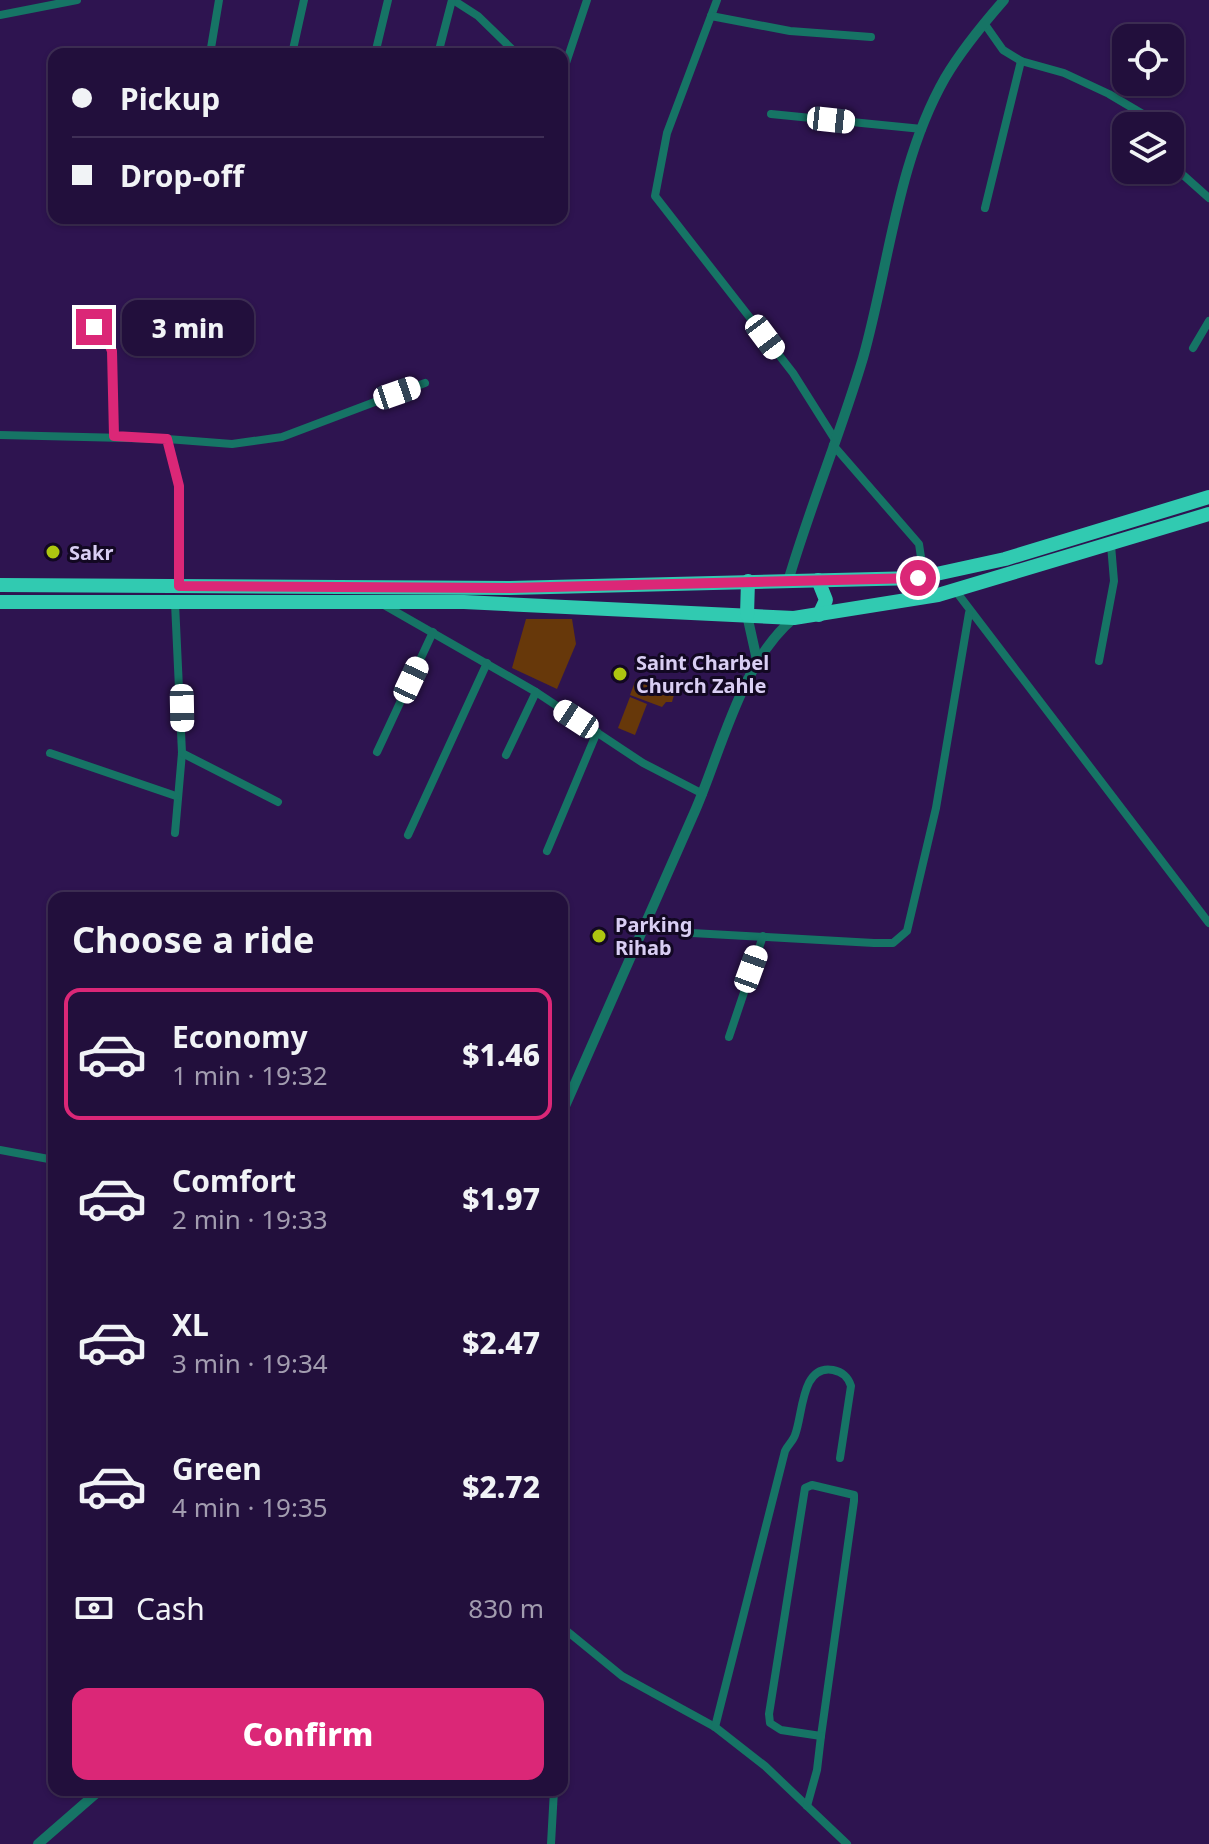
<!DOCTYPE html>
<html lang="en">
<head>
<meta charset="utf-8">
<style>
	:root { --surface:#220f3c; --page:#2e1d47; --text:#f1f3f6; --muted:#a29caf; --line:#3f2f56; --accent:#db2777 }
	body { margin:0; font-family:"Noto Sans",sans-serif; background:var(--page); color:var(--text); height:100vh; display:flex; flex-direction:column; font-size:30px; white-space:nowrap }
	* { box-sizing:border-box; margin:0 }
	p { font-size:26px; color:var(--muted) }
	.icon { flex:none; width:44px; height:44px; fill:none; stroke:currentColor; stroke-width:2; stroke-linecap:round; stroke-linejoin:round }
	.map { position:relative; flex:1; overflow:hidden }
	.sheet { position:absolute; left:48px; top:892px; width:520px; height:904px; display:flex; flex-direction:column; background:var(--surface); border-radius:16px; box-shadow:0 2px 6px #0004,0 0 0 2px var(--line) }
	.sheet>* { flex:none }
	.top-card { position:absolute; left:48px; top:48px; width:520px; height:176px; border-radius:16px; box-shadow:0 2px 6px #0004,0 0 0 2px var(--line); display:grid; align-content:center; height:176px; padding:0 24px; background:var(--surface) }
	.buttons { position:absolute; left:1112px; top:24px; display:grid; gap:16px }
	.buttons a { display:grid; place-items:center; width:72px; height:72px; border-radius:16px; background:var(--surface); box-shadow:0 2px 6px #0004,0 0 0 2px var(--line); font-size:40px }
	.end { position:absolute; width:36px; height:36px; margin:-18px; border:10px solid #db2777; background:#fff; box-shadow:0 0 0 4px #fff }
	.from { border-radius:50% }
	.bubble { position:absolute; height:56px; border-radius:16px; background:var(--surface); box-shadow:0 2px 6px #0004,0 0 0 2px var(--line); font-size:26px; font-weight:800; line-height:56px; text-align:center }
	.car { position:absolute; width:24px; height:48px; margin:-24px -12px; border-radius:10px; box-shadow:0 0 6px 2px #0007; background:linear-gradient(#fff 24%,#345 0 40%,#fff 0 76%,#345 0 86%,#fff 0) }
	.top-card b { display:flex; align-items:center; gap:28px; height:76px; font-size:30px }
	.top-card b+b { border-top:2px solid var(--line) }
	.top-card i { width:20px; height:20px; background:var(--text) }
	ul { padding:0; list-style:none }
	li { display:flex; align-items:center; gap:24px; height:132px; margin:0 16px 12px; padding:0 8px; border:4px solid transparent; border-radius:16px }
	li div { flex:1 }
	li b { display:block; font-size:30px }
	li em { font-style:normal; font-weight:800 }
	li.selected { border-color:var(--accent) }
	li>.icon { width:72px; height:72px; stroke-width:1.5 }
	h2 { padding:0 24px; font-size:36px; line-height:96px }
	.pay { display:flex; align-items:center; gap:20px; height:88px; padding:0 24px; font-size:30px }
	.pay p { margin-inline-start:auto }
	.primary-button { display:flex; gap:16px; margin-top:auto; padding:16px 24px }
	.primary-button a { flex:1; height:92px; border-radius:16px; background:var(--accent); color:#fff; font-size:32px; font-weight:800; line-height:92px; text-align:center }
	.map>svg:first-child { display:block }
</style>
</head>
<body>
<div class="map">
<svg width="1209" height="1844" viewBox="0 0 1209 1844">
	<rect width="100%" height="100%" fill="#2e1450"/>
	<g fill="#67380a">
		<polygon points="526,619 572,619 576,644 557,689 512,668"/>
		<polygon points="636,679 674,695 672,702 666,702 662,707 630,695"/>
		<polygon points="630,697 647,704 635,735 618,728"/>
	</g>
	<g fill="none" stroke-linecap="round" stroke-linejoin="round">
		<g stroke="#167465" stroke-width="8">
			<polyline points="453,0 478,16 517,54"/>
			<polyline points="717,0 667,133 655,196 793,373 834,438"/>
			<polyline points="0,15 77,0"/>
			<polyline points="711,16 790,31 871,37"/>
			<polyline points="984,23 1003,50 1021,61 1064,73 1109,94 1163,126"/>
			<polyline points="210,54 219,0"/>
			<polyline points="292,54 304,0"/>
			<polyline points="375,54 388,0"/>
			<polyline points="438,54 452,0"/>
			<polyline points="566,63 587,0"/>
			<polyline points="771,114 922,129"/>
			<polyline points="1170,155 1182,174 1209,198"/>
			<polyline points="985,208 1021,61"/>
			<polyline points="94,327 107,339 112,351 114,436"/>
			<polyline points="1193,348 1209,321"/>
			<polyline points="0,435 167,439 179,486 179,586"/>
			<polyline points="167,439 232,444 282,437 425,383"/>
			<polyline points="833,445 919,544 922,564 918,578"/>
			<polyline points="955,590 1209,923"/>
			<polyline points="175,603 182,753 175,833"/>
			<polyline points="384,605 536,692 643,763 703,794"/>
			<polyline points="1099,661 1114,581 1111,545"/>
			<polyline points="377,752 433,632"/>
			<polyline points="50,753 176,796"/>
			<polyline points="182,753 278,802"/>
			<polyline points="506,755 536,692"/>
			<polyline points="408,835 487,663"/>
			<polyline points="547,851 597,732"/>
			<polyline points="645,923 692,933 874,943 893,943 907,931 936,808 969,613"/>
			<polyline points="729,1037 763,936"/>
			<polyline points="0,1150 54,1160"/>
			<polygon points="812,1485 854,1495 854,1501 821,1736 781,1730 770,1723 769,1714 805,1488"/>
			<polyline points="562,1627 622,1676 715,1727 765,1766 847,1844"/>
			<path d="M715,1727L785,1451C788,1445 793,1441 795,1435C803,1415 801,1364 833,1370C843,1372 848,1377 851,1386L840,1458"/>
			<polyline points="807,1806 817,1770 821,1736"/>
			<polyline points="551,1844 554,1790"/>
		</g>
		<g stroke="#167465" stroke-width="10">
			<path d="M789,578C811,504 841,432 863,358C889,266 897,162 945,78C962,49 983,24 1004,0"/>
			<polyline points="747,615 757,660"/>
			<path d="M562,1113C606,1012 651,912 695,811C722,749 741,662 794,618"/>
			<polyline points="38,1844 100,1790"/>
		</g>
		<g stroke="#31cab1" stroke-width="14">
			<polyline points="818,580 826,600 819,615"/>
			<polyline points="0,585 510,588 918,578 1005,559 1209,497"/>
			<polyline points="0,602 464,602 794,618 938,595 1209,514"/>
			<polyline points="747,615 748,581"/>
		</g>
	</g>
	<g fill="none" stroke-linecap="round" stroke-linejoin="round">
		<polyline stroke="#db2777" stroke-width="10" points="94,327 107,339 112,351 114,436 167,439 179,486 179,586 510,588 918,578"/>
	</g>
	<g fill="#adc610" stroke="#120822" stroke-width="3">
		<circle cx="53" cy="552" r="8"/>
		<circle cx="620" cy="674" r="8"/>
		<circle cx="599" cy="936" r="8"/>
	</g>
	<g text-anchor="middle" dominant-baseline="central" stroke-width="6" stroke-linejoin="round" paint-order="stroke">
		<g font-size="20" font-weight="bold" fill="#d9cef3" stroke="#120822" text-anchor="start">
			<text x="69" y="552">Sakr</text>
			<text x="636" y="662">Saint Charbel<tspan x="636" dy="23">Church Zahle</tspan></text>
			<text x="615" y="924">Parking<tspan x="615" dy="23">Rihab</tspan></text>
		</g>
	</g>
</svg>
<div class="buttons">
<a><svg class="icon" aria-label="locate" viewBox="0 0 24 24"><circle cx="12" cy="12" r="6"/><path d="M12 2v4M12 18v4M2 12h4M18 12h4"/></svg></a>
<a><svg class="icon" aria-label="layers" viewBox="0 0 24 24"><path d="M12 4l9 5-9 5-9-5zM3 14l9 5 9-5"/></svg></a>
</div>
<i class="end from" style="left:918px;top:578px"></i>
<i class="end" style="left:94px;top:327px"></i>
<div class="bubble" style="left:122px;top:300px;width:132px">3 min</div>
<i class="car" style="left:831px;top:120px;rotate:96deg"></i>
<i class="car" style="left:765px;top:337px;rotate:143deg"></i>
<i class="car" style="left:397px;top:393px;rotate:71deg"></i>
<i class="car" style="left:411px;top:680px;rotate:25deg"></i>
<i class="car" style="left:182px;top:708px;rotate:179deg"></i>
<i class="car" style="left:576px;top:719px;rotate:303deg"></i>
<i class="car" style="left:751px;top:969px;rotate:20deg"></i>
<div class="top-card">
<b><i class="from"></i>Pickup</b>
<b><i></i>Drop-off</b>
</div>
<section class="sheet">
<h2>Choose a ride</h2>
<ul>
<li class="selected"><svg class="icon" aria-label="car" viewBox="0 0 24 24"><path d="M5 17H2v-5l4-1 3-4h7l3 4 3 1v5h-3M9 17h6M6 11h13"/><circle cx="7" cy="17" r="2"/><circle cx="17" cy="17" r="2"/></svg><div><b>Economy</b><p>1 min · 19:32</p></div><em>$1.46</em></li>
<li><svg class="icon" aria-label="car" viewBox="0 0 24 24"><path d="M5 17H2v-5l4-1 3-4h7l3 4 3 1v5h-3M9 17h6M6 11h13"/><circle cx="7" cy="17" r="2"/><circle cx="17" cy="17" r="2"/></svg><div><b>Comfort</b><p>2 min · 19:33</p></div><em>$1.97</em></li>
<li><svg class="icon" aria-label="car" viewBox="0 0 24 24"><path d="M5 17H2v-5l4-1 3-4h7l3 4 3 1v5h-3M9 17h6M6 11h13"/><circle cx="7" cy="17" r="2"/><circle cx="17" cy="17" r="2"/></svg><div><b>XL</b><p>3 min · 19:34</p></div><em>$2.47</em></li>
<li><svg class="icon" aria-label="car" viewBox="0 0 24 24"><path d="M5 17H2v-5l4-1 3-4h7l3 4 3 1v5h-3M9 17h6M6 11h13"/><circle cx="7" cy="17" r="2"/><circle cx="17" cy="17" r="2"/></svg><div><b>Green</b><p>4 min · 19:35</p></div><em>$2.72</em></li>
</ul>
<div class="pay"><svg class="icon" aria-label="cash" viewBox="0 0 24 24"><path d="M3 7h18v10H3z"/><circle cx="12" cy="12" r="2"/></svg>Cash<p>830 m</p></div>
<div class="primary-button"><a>Confirm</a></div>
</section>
</div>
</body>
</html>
